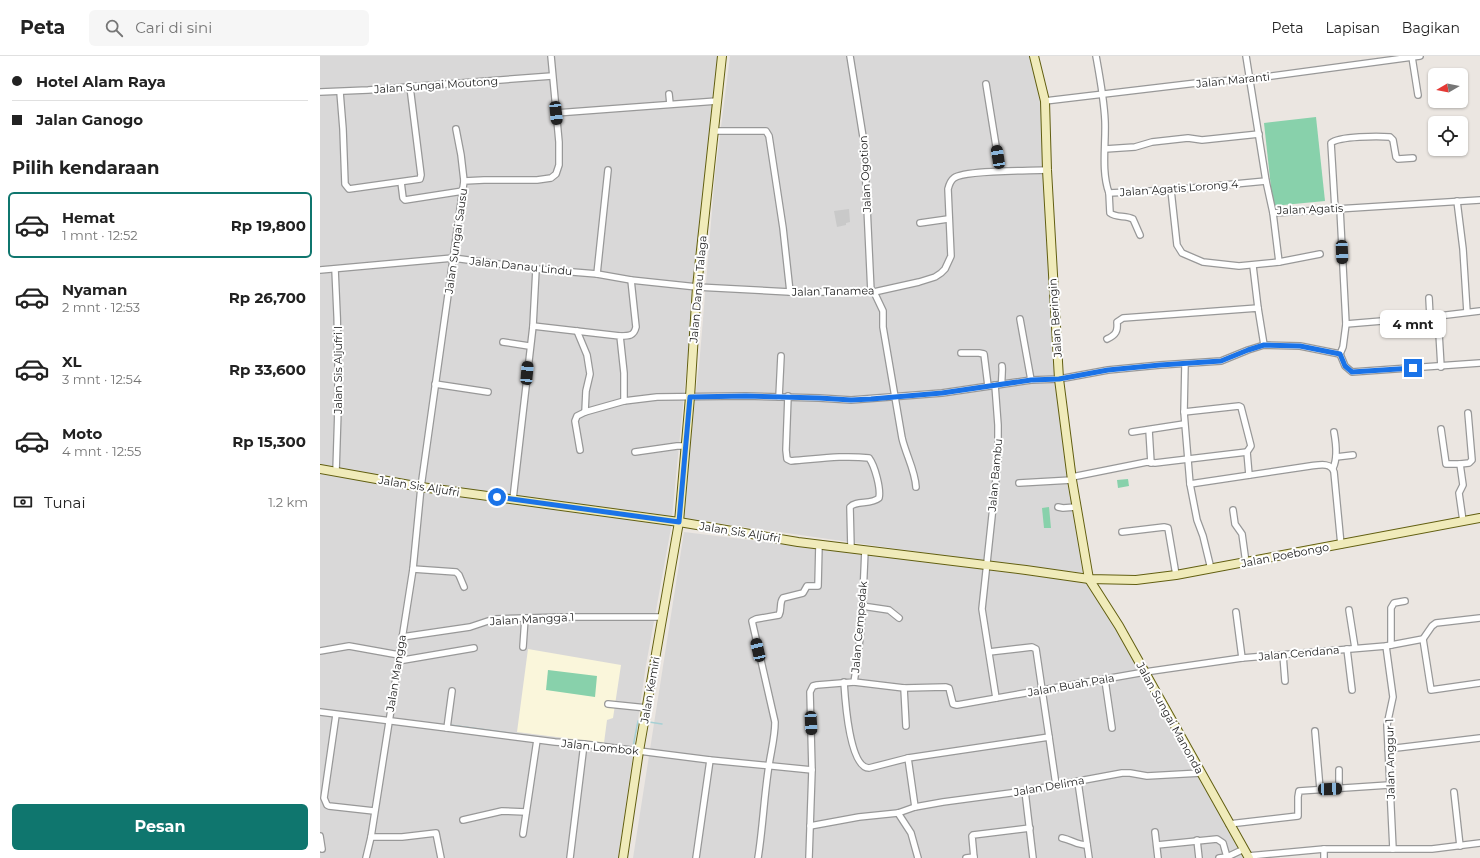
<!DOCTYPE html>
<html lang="id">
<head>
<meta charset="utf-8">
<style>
	:root { --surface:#fff; --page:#f6f6f6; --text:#222; --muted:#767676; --line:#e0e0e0; --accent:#0f766e }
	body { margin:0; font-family:Montserrat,sans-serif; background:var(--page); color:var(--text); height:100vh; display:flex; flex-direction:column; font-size:15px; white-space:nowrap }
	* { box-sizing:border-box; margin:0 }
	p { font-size:13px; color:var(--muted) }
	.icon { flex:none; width:22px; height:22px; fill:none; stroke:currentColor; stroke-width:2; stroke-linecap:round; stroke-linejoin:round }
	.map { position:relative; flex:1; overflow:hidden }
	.details { display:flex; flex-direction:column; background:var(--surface); width:320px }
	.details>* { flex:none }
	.guide { display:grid; align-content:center; height:88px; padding:0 12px; background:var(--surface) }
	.needle { width:26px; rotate:260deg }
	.buttons { position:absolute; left:1108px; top:12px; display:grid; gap:8px }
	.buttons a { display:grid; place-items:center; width:40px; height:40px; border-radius:6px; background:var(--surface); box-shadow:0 1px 3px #0004; font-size:20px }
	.end { position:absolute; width:18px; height:18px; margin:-9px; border:5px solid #1a73e8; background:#fff; box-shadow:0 0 0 2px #fff }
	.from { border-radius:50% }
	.bubble { position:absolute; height:28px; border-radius:6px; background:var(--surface); box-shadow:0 1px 3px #0004; font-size:13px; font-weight:700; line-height:28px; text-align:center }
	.car { position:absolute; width:12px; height:24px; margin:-12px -6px; border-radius:5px; box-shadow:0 0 3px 1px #0007; background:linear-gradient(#222 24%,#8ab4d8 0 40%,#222 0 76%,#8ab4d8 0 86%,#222 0) }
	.guide b { display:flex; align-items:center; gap:14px; height:38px; font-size:15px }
	.guide b+b { border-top:1px solid var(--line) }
	.guide i { width:10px; height:10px; background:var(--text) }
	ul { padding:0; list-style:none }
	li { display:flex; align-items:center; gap:12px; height:66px; margin:0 8px 6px; padding:0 4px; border:2px solid transparent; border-radius:6px }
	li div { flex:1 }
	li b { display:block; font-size:15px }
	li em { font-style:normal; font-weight:700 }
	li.active { border-color:var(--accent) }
	li>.icon { width:36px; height:36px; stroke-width:1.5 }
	h2 { padding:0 12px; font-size:18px; line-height:48px }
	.pay { display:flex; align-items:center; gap:10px; height:44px; padding:0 12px; font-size:15px }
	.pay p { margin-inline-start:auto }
	.primary-button { display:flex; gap:8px; margin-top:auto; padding:8px 12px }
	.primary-button a { flex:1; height:46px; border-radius:6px; background:var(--accent); color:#fff; font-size:16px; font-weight:700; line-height:46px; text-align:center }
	header { display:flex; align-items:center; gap:24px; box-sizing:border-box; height:56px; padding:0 20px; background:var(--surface); border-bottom:1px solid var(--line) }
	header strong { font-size:19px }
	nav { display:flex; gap:22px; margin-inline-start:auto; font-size:14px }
	.search { width:280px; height:36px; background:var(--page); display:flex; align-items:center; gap:10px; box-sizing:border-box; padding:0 14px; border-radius:6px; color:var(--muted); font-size:15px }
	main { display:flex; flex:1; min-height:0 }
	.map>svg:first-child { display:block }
</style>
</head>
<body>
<header>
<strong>Peta</strong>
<div class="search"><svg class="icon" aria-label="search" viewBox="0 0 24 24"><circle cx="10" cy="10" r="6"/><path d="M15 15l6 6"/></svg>Cari di sini</div>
<nav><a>Peta</a><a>Lapisan</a><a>Bagikan</a></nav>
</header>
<main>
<section class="details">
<div class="guide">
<b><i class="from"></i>Hotel Alam Raya</b>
<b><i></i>Jalan Ganogo</b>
</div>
<h2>Pilih kendaraan</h2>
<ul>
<li class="active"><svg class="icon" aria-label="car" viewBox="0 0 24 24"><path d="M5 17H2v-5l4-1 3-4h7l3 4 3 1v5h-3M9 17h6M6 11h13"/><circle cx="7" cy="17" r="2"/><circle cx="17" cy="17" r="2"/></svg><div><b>Hemat</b><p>1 mnt · 12:52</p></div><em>Rp 19,800</em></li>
<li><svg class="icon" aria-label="car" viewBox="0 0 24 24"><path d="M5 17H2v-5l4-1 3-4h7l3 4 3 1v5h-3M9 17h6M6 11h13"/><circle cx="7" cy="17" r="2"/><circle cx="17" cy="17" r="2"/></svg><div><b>Nyaman</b><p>2 mnt · 12:53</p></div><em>Rp 26,700</em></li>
<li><svg class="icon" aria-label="car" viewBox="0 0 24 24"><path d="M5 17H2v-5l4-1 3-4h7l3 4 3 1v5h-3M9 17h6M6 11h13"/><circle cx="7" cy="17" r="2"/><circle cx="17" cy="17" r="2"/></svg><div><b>XL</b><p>3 mnt · 12:54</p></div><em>Rp 33,600</em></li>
<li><svg class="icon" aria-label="car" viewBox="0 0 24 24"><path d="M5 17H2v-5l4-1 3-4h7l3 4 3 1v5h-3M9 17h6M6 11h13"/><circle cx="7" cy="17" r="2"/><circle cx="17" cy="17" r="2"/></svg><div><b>Moto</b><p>4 mnt · 12:55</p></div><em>Rp 15,300</em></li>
</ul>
<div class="pay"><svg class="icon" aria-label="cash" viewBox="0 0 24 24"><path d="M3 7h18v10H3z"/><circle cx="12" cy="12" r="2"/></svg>Tunai<p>1.2 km</p></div>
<div class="primary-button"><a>Pesan</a></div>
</section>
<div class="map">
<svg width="1160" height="802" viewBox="0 0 1160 802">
	<rect width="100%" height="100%" fill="#ebe6e1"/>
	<g fill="#d9d8d8">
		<polygon points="0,0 399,0 385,123 351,472 326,609 298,802 0,802"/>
		<polygon points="410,0 710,0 722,45 737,312 764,517 620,499 362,462 380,299 395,118"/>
		<polygon points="364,476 521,495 770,527 802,577 925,802 313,802"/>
	</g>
	<polygon fill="#faf6db" points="208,593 301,609 293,662 287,664 284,687 197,676"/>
	<polygon fill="#c9c9c9" points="529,153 530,166 526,167 526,169 517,171 514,155"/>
	<g fill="#88d1ab">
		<polygon points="996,61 1005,145 953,150 944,67"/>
		<polygon points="808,423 809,430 798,432 797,424"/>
		<polygon points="729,451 731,472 724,472 722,452"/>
		<polygon points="228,614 277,620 275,641 226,634"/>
	</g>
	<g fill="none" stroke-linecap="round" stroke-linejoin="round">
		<g stroke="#a7d0d4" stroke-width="1.5">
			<polyline points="329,666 342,668"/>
			<polyline points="130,669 239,684"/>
			<polyline points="313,691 318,665"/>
		</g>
		<defs>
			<g id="street">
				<polyline points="530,0 544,87 551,236"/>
				<path d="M776,0C780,22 784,43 785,65C786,88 781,115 789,137L851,134L946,125"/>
				<polyline points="926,0 946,125 953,157 1160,144"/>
				<polyline points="1092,1 1098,39"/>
				<polyline points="666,28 680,115"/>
				<polyline points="0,36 48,34 232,20"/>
				<polyline points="20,36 23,73 25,128 29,133 100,123 101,119 90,31"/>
				<polyline points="349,38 350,48"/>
				<polyline points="725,45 885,26 930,23 1100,0"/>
				<polyline points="236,57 397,45"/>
				<polyline points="136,73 141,99 144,125"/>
				<polyline points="393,75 446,75 449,80 463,172 470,236"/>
				<polyline points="785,93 815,91 832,86 868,82 882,84 939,78"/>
				<polyline points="81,126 83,142 85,144 143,135"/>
				<polyline points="851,134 857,189 862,197 883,206 919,210 959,206 1000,198"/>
				<path d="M789,137L790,157C796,162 806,159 813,163L820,179"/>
				<polyline points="1137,145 1143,193 1147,256"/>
				<path d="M1015,153L1011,87C1019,80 1059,80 1070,81L1073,84L1076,101L1078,103L1093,102"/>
				<polyline points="953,157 959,206"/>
				<polyline points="600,167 628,163"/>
				<polyline points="933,210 938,252"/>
				<path d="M15,213C19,281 19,348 16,416"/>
				<path d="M0,214L133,202L216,213L277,218L311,224L377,231L470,236H554L599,226L615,221L621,217L625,213L631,200L628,133C629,129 630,125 634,122C645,114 709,115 727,114"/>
				<polyline points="277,218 288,114"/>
				<path d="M554,236L563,255V271L582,382C586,399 595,414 596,431"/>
				<polyline points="1109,242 1110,261"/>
				<polyline points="1118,260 1121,311"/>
				<polyline points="700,263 711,324"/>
				<polyline points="1026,268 1110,261 1160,255"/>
				<polyline points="213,270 300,280 304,317 304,345"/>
				<polyline points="257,275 267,299 270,318 266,335 265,356 304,345 337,341 426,340 499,342 531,344 622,337 711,324 739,323 788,314 840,309 901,305 928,294 944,289 980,290 1020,298"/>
				<path d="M300,280C309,280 314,280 316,271L311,224"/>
				<path d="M787,283C796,279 798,275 797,266L803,262L938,252L944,289"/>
				<polyline points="183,286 209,290"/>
				<polyline points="641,297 659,297 664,298 668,330"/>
				<polyline points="1020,298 1025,310 1032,316 1160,307"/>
				<polyline points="1020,298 1023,291 1026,268 1020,153"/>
				<polyline points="865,308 864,356 870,428 877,464 883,480 891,513"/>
				<path d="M682,310C683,316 681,321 682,328"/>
				<polyline points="115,328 168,336"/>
				<polyline points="675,329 678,369 678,404 662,553 676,642"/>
				<path d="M468,340L466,394L467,403L471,405C498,403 522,399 549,402C555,410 561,433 559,442C551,449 536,444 530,451L531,492"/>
				<polyline points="459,341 461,300"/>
				<polyline points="864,356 919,350 921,351 931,390 927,396 929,419"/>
				<polyline points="1121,373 1126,408 1140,408 1143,429 1139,437 1143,465"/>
				<polyline points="829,374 831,407"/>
				<polyline points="812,376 864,368"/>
				<polyline points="260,394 255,365 257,360 265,356"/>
				<polyline points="315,396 357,390 366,390"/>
				<polyline points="1016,401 1033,399"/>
				<polyline points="1140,408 1149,407 1152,404 1148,357"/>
				<path d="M1013,412C1018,402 1016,387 1014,376"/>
				<polyline points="752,421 827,406 835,407 927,396"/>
				<polyline points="699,427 752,424"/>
				<path d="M870,428L990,410C999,409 1011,406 1014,416L1021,489"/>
				<polyline points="193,443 213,270 216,213"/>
				<polyline points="738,451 743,452 756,451"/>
				<polyline points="913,454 915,468 922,478 926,507"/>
				<polyline points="802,476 844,471 848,472 856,519"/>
				<polyline points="93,513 136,516 139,519 144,531"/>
				<polyline points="542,550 569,554 579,562"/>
				<polyline points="1029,554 1035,592"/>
				<polyline points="916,556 922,602"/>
				<polyline points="82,581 150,571 174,563 243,561 343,561"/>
				<polyline points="1103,583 1111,634 1160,627"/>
				<polyline points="1071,589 1071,552 1074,547 1085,545"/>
				<polyline points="1066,590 1073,641 1067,669 1073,793"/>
				<polyline points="203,591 205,562"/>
				<polyline points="1027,593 1032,634"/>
				<polyline points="0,595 29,590 79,599"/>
				<polyline points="669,596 712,591 716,593 729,681"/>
				<polyline points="963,599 965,625"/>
				<polyline points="78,605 154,592"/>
				<polyline points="785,624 792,672"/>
				<path d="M524,626C525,642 529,712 549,712L588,702"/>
				<polyline points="534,626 584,632 626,631 629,632 633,648 637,649 825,616 922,602 1066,590 1103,583 1112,570 1116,567 1160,562"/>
				<polyline points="584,632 586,670"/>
				<polyline points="288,648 327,652"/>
				<polyline points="0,656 119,671 235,686 264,688 390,704 492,714"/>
				<polyline points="16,659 4,742 7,749 9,750 54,755"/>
				<polyline points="127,672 132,635"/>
				<polyline points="995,675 1000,733"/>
				<polyline points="1068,693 1160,682"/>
				<polyline points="1019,714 1019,732"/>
				<polyline points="758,726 769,802"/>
				<polyline points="705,735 713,802"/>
				<polyline points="1134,736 1140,790"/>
				<polyline points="595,751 588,702 729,681 736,729"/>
				<polyline points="578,757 591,777 598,802"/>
				<polyline points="143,764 182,755 206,756"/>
				<polyline points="909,768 978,760 978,741 979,735 1069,729"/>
				<polyline points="490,770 539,761 578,757 595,751 623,746 705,735 802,717 810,717 827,720 881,717"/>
				<polyline points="835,776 838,802"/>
				<polyline points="203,778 217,684"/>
				<polyline points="0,780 2,793"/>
				<polyline points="51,781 82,781 116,777 121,802"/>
				<path d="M742,782C752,784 757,789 767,789"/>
				<polyline points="877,784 879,802"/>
				<polyline points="837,789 897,783 903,787 907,801"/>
				<polyline points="1004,793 1004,802"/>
				<polyline points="928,800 1004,793 1112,793 1160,787"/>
				<polyline points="46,802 51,781 93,513 101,431 144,125 164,124 217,124 231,122 236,118 239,109 239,86 231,0"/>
				<polyline points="250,802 264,688"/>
				<polyline points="376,802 390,704"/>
				<path d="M438,802C443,771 444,740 449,709C451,695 455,681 455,666L432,565L436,563L459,559C462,553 459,547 463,542L483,537L487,530H498L499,488"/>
				<path d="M489,802L492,714L490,636L493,630L497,629L534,626C542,582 543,538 545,494"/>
				<polyline points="646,802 654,801"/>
				<polyline points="654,802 652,780 653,779 710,772"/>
				<polyline points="899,802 907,801 924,793"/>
			</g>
			<g id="secondary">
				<polyline points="714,0 725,45 727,114 739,323 752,424 769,523 799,570 929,802"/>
				<polyline points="0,413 101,431 359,466 478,486 706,514 769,523 816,524 856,519 1160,462"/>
				<polyline points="303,802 319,695 359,466 370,341 377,231 402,0"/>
			</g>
		</defs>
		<use href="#street" stroke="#989898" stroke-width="8"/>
		<use href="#secondary" stroke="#625f11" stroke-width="10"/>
		<use href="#street" stroke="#fff" stroke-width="5.5"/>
		<use href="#secondary" stroke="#f0ebba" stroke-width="8"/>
	</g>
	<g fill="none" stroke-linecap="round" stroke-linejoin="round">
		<polyline stroke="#1a73e8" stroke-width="5" points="177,441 359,466 370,341 426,340 499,342 531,344 551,343 622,337 711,324 739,323 788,314 840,309 901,305 928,294 944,289 980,290 1020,298 1025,310 1032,316 1093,312"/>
	</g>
	<g text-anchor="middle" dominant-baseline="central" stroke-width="4" stroke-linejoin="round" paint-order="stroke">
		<g font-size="11" fill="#1b1b1b" stroke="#fff">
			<text transform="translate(913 24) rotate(-6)">Jalan Maranti</text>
			<text transform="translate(116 29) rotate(-4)">Jalan Sungai Moutong</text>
			<text transform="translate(545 118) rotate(-93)">Jalan Ogotion</text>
			<text transform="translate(859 132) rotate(-4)">Jalan Agatis Lorong 4</text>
			<text transform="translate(990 153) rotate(-2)">Jalan Agatis</text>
			<text transform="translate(136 185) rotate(-82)">Jalan Sungai Sausu</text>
			<text transform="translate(201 210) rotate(6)">Jalan Danau Lindu</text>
			<text transform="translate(378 233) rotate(-85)">Jalan Danau Talaga</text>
			<text transform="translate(513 235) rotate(-1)">Jalan Tanamea</text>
			<text transform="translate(735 262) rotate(-94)">Jalan Beringin</text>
			<text transform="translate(18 314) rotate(-90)">Jalan Sis Aljufri I</text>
			<text transform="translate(675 419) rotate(-85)">Jalan Bambu</text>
			<text transform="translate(99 430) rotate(9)">Jalan Sis Aljufri</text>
			<text transform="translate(420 476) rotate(9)">Jalan Sis Aljufri</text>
			<text transform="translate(965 499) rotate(-11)">Jalan Poebongo</text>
			<text transform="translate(212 563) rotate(-3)">Jalan Mangga 1</text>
			<text transform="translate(539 571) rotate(-85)">Jalan Cempedak</text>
			<text transform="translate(979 597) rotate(-5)">Jalan Cendana</text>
			<text transform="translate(76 617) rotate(-81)">Jalan Mangga</text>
			<text transform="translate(751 629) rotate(-10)">Jalan Buah Pala</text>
			<text transform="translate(330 634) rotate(-80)">Jalan Kemiri</text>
			<text transform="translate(850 662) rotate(61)">Jalan Sungai Manonda</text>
			<text transform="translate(280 691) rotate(6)">Jalan Lombok</text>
			<text transform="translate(1070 703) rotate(-91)">Jalan Anggur 1</text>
			<text transform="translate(729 730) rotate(-10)">Jalan Delima</text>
		</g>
	</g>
</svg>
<div class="buttons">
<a><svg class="needle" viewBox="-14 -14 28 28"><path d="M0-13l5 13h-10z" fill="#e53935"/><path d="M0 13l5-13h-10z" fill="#767676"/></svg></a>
<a><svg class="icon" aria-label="locate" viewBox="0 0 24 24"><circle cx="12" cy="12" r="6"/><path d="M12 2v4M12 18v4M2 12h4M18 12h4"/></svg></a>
</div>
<i class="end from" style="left:177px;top:441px"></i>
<i class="end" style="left:1093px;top:312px"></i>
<div class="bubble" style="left:1060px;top:254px;width:66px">4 mnt</div>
<i class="car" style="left:236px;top:57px;rotate:174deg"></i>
<i class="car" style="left:678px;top:101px;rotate:351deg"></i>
<i class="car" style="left:1022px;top:196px;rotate:178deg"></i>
<i class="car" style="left:207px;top:317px;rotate:5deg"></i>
<i class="car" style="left:438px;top:594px;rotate:347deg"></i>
<i class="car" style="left:491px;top:667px;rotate:177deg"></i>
<i class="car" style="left:1010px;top:733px;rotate:88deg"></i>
</div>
</main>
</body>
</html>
